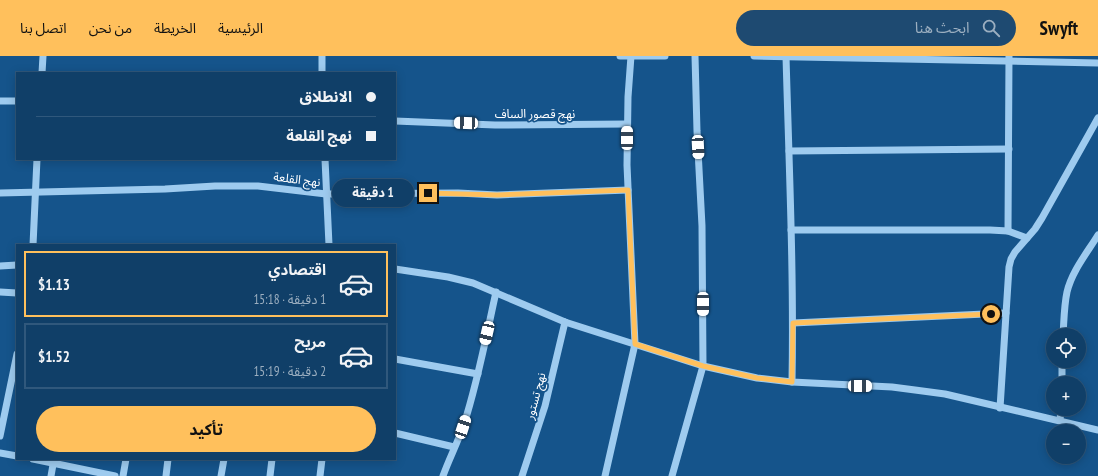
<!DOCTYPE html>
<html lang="ar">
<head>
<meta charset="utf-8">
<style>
	:root { --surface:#103f68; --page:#1e4a71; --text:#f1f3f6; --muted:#9cafc0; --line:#30587c; --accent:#ffc05c }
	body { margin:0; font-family:"PT Sans Narrow","Noto Sans Arabic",sans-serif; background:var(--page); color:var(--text); direction:rtl; height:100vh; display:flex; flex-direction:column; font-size:15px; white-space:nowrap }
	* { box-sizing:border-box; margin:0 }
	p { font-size:13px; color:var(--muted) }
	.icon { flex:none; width:22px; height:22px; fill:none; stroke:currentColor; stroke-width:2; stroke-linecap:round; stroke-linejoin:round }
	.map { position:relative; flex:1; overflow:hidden; direction:ltr }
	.panel { position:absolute; left:16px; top:188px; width:380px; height:216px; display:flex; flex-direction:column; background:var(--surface); border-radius:0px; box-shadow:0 2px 10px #0003,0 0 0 1px var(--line); direction:rtl }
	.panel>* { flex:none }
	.top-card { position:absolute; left:16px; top:16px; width:380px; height:88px; border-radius:0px; box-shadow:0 2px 10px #0003,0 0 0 1px var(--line); direction:rtl; display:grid; align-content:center; height:88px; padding:0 20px; background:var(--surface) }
	.buttons { position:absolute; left:1046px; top:272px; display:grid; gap:8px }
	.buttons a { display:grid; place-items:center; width:40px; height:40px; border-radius:50%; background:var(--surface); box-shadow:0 2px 10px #0003,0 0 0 1px var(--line); font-size:20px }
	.end { position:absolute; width:18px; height:18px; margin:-9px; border:5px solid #ffc05c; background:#111; box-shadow:0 0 0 2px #111 }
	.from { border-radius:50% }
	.bubble { position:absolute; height:28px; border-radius:14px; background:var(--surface); box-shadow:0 2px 10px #0003,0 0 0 1px var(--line); font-size:13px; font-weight:700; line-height:28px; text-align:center; direction:rtl }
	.car { position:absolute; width:12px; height:24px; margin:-12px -6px; border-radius:5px; box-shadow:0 0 3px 1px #0007; background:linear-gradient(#fff 24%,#345 0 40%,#fff 0 76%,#345 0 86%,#fff 0) }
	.top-card b { display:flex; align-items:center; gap:14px; height:38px; font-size:15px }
	.top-card b+b { border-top:1px solid var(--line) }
	.top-card i { width:10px; height:10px; background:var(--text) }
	ul { padding:7px 0 0; list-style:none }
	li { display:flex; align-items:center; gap:12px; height:66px; margin:0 8px 6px; padding:0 12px; border:2px solid var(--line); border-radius:0px }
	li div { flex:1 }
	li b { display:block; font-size:15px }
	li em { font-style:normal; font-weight:700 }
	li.current { border-color:var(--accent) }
	li>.icon { width:36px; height:36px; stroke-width:1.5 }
	.primary-button { display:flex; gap:8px; margin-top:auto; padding:8px 20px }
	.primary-button a { flex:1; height:46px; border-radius:24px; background:var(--accent); color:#111; font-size:16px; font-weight:700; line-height:46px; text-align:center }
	header { display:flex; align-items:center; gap:24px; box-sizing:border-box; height:56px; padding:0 20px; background:var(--accent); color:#111 }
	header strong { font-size:19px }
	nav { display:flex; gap:22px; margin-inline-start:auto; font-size:14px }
	.search { width:280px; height:36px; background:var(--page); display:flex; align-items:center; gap:10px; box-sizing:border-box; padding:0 14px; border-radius:22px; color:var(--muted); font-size:15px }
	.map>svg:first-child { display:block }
</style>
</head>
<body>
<header>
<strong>Swyft</strong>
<div class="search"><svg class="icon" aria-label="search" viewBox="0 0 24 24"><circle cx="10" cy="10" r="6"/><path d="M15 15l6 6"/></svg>ابحث هنا</div>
<nav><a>الرئيسية</a><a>الخريطة</a><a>من نحن</a><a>اتصل بنا</a></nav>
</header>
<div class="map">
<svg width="1098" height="420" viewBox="0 0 1098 420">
	<rect width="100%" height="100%" fill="#15548b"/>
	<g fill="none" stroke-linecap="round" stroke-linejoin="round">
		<g stroke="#9ecbef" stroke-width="7">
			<polyline points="322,0 322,17"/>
			<polyline points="620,0 665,0"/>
			<polyline points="754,0 1098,7"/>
			<path d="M786,0C789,109 794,217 792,326"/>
			<polyline points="42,17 43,0"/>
			<polyline points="0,45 17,45"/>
			<polyline points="395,65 495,69 627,68"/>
			<polyline points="789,95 1009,93"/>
			<polyline points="325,103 329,189"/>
			<polyline points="0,137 165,133 215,130 258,130 326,138 458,137 497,139 628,134"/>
			<polyline points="791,174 990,174 1008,175 1027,182"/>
			<polyline points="1008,175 1009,0"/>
			<polyline points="33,189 37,103"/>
			<polyline points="0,210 17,209"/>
			<polyline points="395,213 448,221 473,227 565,266 703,310 757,322 792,326 892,331 915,334 945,338 1098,374"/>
			<polyline points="0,236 17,237"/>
			<polyline points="793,267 1006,257"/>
			<path d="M1063,279C1064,265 1064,250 1067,236C1072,215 1087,197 1098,179"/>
			<polyline points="395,303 478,318"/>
			<polyline points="1062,327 1062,305"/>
			<polyline points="1000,352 1009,211 1011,203 1015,196 1035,173 1042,162 1098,62"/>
			<polyline points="1060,364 1061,353"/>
			<polyline points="395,377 454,391"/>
			<polyline points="0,380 17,298"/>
			<polyline points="0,397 17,400"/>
			<polyline points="33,403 115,420"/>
			<polyline points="51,420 54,403"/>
			<polyline points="123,420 126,403"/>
			<polyline points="166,420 168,403"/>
			<polyline points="221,420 224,403"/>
			<polyline points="270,420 272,403"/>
			<polyline points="320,420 322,403"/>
			<path d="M443,420C449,403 458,386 464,368C478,325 486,281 496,236"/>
			<polyline points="522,420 545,350 565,266"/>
			<polyline points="605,420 635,288 627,109 628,41 631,0"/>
			<polyline points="672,420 703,310 702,170 697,75 695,0"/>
		</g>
	</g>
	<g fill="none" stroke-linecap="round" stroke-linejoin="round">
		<polyline stroke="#ffc05c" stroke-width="5" points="428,137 497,139 628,134 635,288 703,310 757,322 792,326 793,267 991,258"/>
	</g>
	<g text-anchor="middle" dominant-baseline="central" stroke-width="3.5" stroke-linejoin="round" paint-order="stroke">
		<g font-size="12" fill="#fff" stroke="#15548b">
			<text x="535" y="57">نهج قصور الساف</text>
			<text transform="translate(297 123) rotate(7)">نهج القلعة</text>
			<text transform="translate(535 340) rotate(-75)">نهج تستور</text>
		</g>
	</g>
</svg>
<div class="buttons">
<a><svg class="icon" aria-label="locate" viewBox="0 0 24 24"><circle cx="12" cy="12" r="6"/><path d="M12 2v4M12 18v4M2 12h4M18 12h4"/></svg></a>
<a>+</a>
<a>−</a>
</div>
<i class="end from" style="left:991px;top:258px"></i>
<i class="end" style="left:428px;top:137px"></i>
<div class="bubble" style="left:332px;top:123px;width:82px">1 دقيقة</div>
<i class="car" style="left:466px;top:67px;rotate:272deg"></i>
<i class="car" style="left:627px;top:82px;rotate:0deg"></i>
<i class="car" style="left:698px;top:91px;rotate:177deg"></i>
<i class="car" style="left:703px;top:248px;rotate:180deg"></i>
<i class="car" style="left:487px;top:277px;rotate:193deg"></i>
<i class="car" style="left:860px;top:330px;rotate:91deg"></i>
<i class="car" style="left:463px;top:371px;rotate:18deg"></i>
<div class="top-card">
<b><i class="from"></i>الانطلاق</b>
<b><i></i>نهج القلعة</b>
</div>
<section class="panel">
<ul>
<li class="current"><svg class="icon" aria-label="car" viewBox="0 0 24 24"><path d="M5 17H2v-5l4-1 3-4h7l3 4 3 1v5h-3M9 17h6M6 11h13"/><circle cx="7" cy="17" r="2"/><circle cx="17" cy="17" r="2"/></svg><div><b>اقتصادي</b><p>1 دقيقة · 15:18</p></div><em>$1.13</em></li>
<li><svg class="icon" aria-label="car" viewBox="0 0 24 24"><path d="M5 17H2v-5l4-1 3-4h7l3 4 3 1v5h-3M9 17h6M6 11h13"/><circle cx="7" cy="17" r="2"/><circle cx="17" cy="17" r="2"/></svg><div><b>مريح</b><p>2 دقيقة · 15:19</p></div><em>$1.52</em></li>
</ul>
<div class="primary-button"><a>تأكيد</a></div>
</section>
</div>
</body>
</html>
